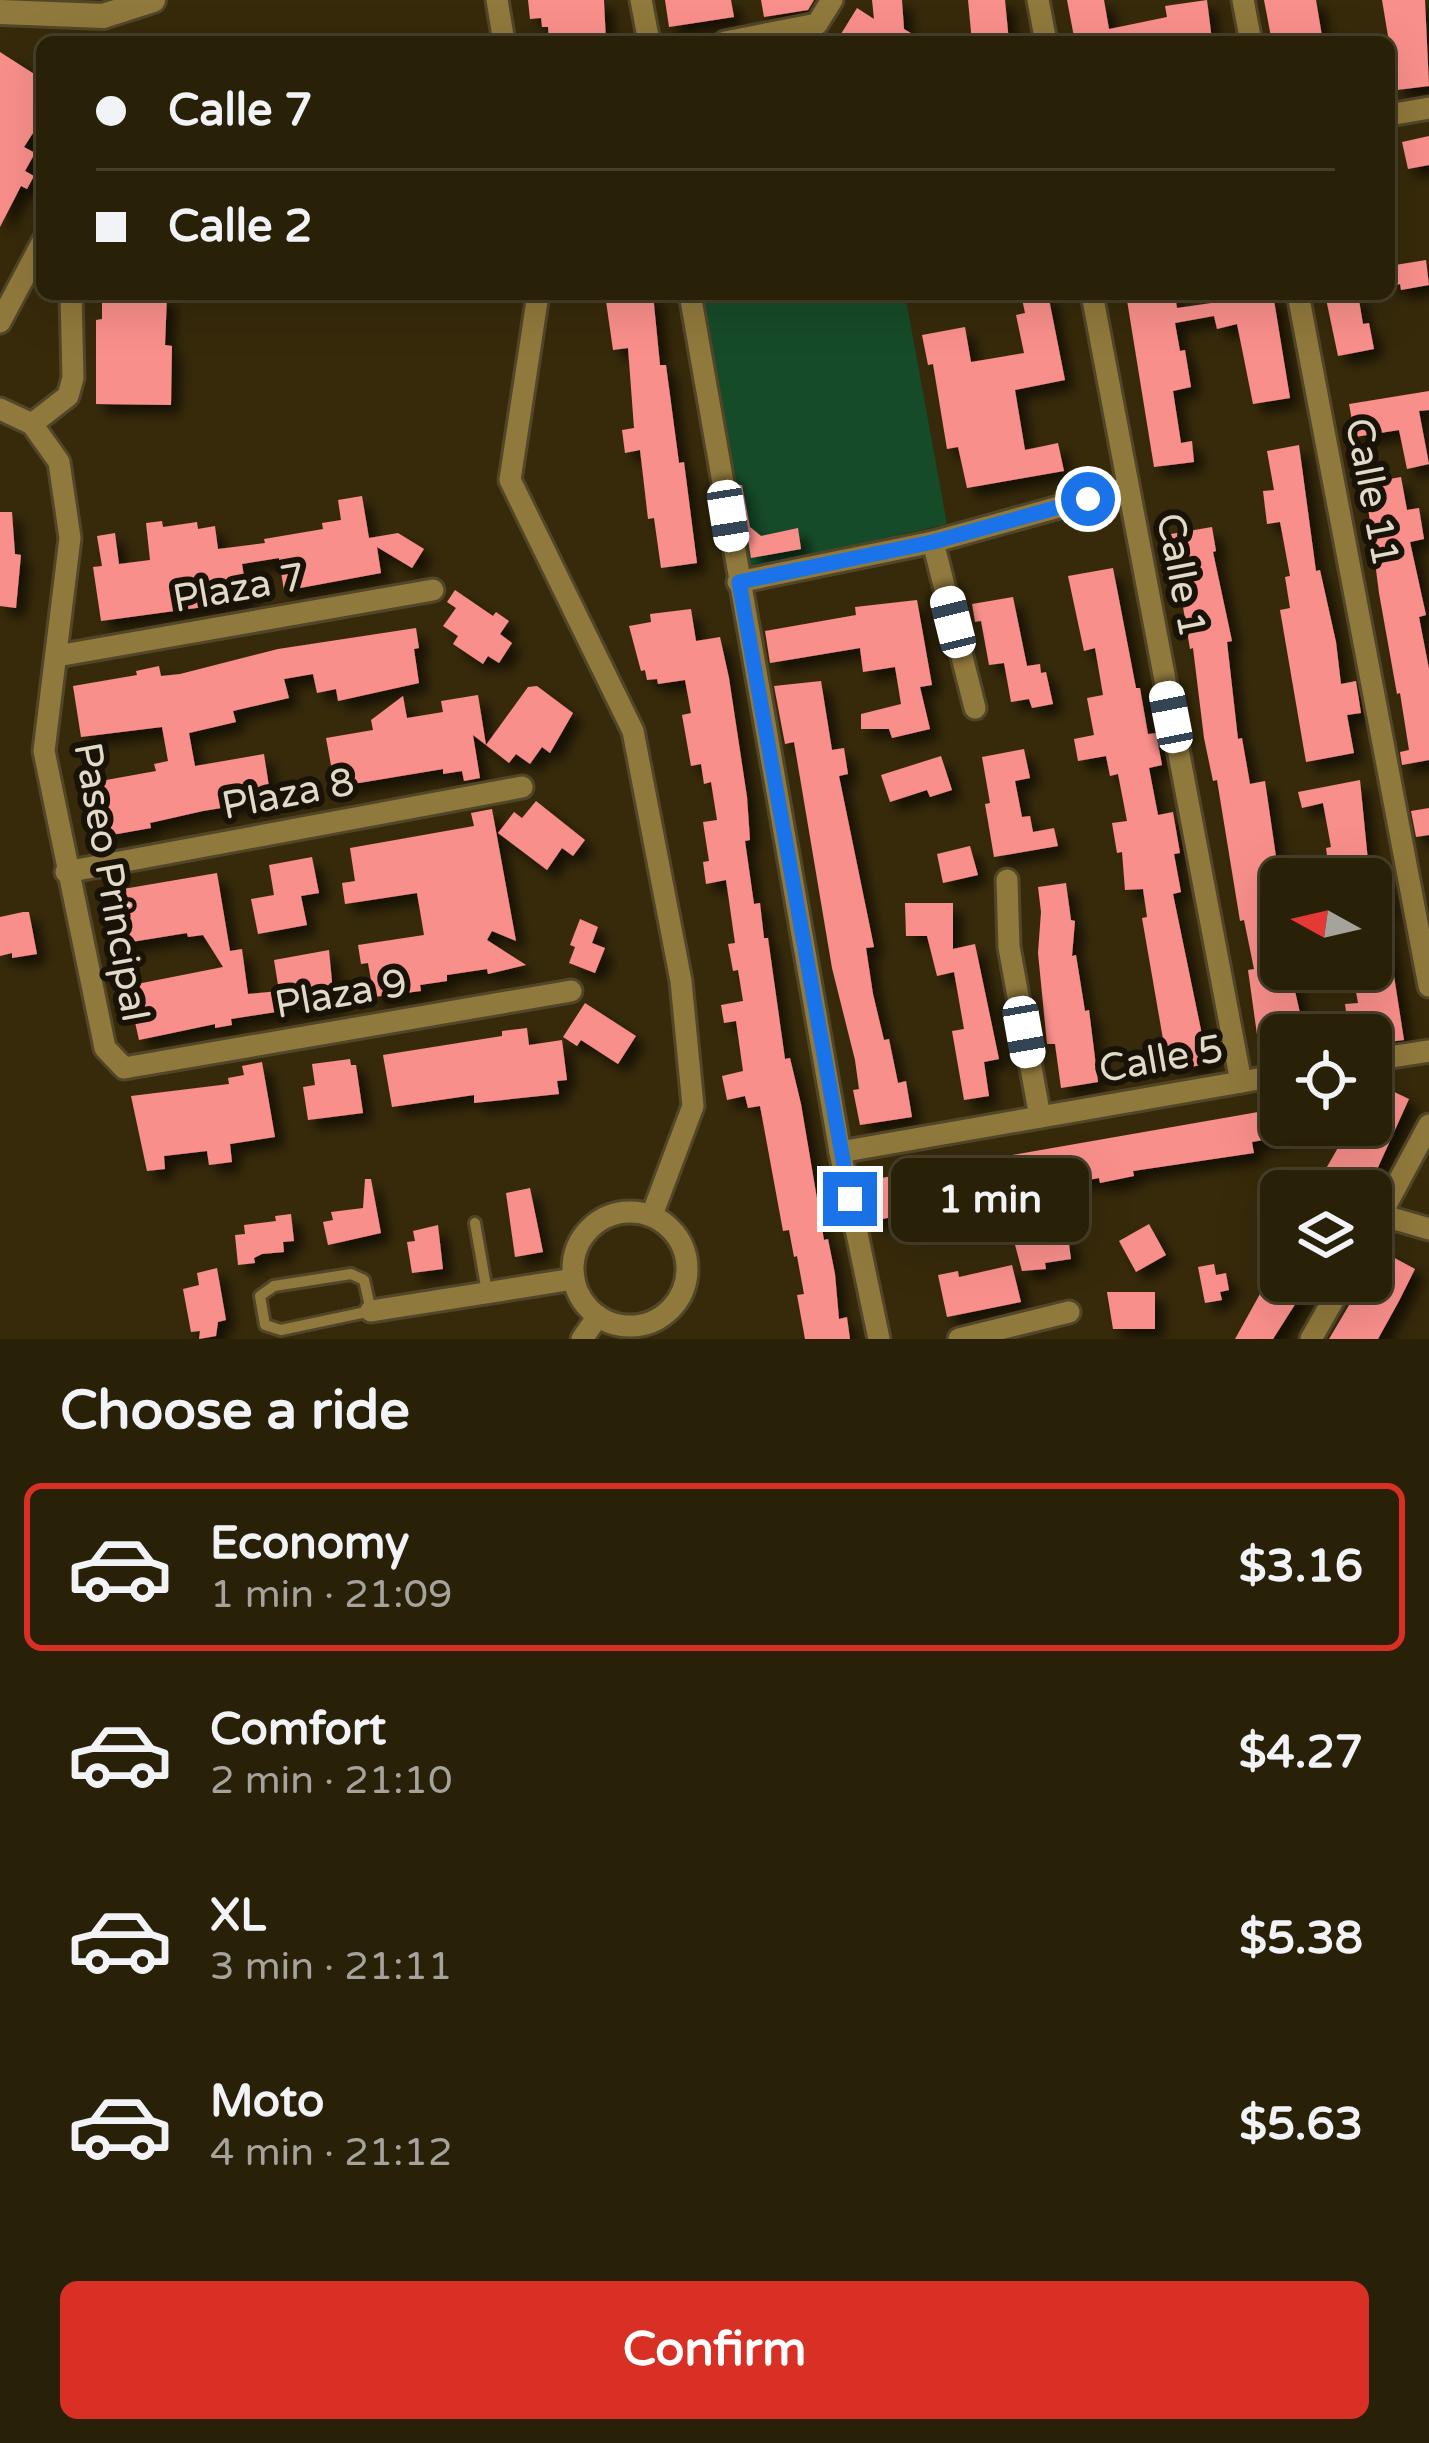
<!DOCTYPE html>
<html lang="en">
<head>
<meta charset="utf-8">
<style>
	:root { --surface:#292008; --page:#352d16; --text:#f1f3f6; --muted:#a5a39c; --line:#453e29; --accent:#d93025 }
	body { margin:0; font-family:"Varela Round",sans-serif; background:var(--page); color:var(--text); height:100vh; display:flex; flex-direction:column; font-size:45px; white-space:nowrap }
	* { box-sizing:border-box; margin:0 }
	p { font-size:39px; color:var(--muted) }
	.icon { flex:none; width:66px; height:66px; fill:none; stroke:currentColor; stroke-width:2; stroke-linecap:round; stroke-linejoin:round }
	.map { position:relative; height:1339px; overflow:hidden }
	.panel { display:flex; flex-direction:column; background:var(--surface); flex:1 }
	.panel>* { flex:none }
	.hud { position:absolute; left:36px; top:36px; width:1359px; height:264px; border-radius:18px; box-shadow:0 12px 48px #0002,0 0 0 3px var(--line); display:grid; align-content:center; height:264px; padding:0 60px; background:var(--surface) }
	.needle { width:78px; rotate:278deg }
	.controls { position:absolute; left:1260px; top:858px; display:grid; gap:24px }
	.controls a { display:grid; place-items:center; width:132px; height:132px; border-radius:18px; background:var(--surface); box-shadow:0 12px 48px #0002,0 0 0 3px var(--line); font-size:60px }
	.end { position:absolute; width:54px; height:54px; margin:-27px; border:15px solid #1a73e8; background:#fff; box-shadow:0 0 0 6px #fff }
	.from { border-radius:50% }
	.bubble { position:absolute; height:84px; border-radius:18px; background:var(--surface); box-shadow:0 12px 48px #0002,0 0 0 3px var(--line); font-size:39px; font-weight:700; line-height:84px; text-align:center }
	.car { position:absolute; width:36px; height:72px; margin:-36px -18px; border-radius:15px; box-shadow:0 0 9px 3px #0007; background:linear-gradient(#fff 24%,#345 0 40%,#fff 0 76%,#345 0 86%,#fff 0) }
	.hud b { display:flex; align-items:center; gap:42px; height:114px; font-size:45px }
	.hud b+b { border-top:3px solid var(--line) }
	.hud i { width:30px; height:30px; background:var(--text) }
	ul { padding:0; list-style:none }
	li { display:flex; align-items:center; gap:36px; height:168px; margin:0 24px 18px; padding:0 36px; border:6px solid transparent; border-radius:18px }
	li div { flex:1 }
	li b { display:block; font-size:45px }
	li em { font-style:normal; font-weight:700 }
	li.on { border-color:var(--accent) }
	li>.icon { width:108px; height:108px; stroke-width:1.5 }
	h2 { padding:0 60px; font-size:54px; line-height:144px }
	.primary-button { display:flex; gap:24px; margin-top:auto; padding:24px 60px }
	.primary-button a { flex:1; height:138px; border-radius:18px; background:var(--accent); color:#fff; font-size:48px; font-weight:700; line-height:138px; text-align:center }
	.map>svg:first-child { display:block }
</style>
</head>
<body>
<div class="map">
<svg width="1429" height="1339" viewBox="0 0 1429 1339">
	<defs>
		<filter id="shadow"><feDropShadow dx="9" dy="9" stdDeviation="6" flood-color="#0009"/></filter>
	</defs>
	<rect width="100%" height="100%" fill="#372a0b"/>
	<polygon fill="#164b29" points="695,294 905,294 947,524 750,569 739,561"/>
	<g fill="#f98f8b" filter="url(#shadow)">
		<polygon points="528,0 604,0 606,42 549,42 548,27 542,27 541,18 530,19"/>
		<polygon points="665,0 731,0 734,17 669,27"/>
		<polygon points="761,0 814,0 808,10 764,17"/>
		<polygon points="872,0 902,0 904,29 926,42 836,42 857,8 874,19"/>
		<polygon points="968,0 1005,0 1009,42 972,42"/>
		<polygon points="1067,0 1104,0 1109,29 1167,17 1165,6 1207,0 1212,40 1075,42"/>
		<polygon points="1264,0 1316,0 1323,42 1272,42"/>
		<polygon points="1382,0 1425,0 1429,86 1397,90"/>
		<polygon points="0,52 42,79 42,119 24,147 35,153 25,171 34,176 27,189 21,186 0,227"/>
		<polygon points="1429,136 1429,165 1408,169 1402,142"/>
		<polygon points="1426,260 1429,285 1401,290 1400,284 1389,287 1389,266"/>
		<polygon points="605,294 653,294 660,365 666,365 679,463 684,462 697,563 661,568 654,518 648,519 640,450 625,453 622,430 634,428 628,348 613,350"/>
		<polygon points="1021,294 1048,294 1065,380 1015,390 1025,450 1058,443 1064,471 967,488 958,447 947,449 933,364 928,365 922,335 965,327 971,362 1024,353 1016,315 1025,313"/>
		<polygon points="1126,294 1175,294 1177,308 1273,294 1290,398 1253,404 1237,324 1217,329 1214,316 1175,323 1180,351 1185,350 1191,387 1173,391 1181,443 1192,441 1194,462 1154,467"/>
		<polygon points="1325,294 1358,294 1363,324 1369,323 1374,349 1338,356"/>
		<polygon points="102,295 167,296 165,345 172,346 171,405 96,404 96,320 102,319"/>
		<polygon points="1429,391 1429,410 1419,411 1429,464 1407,469 1399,430 1355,437 1349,404"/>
		<polygon points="1299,445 1316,571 1320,570 1336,642 1341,684 1356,681 1361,713 1347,715 1354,753 1306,762 1280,610 1290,608 1285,577 1290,576 1280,522 1267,524 1263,491 1274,490 1267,451"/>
		<polygon points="1401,477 1407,510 1419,508 1424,539 1410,542 1426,615 1419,617 1429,669 1429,760 1402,765 1400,752 1409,750 1400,693 1397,694 1379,593 1368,507 1360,509 1355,485"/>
		<polygon points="739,485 742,485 750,527 761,536 798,528 801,549 751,558"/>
		<polygon points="362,496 369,538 398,533 424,549 412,568 377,547 381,573 284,591 279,558 242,564 248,601 101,621 93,567 102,566 97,536 115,533 119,564 150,560 146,523 162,521 163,527 197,522 198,529 215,526 218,549 265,543 264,539 323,529 322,523 341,520 338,500"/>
		<polygon points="0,512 12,512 15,554 21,555 16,608 0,606"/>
		<polygon points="1212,527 1216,551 1213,552 1232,641 1227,642 1238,739 1242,738 1250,784 1265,781 1281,891 1281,969 1290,969 1305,1035 1281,1035 1281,1052 1260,1056 1248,970 1254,969 1244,920 1240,921 1217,780 1213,781 1204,738 1193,648 1190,649 1171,534"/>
		<polygon points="1113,568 1136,688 1140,688 1148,734 1156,733 1162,765 1149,768 1158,815 1173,812 1180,853 1174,854 1181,892 1173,894 1208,1064 1184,1068 1182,1060 1167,1062 1142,918 1147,917 1143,889 1125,890 1122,852 1117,853 1112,823 1127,821 1118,774 1110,776 1106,756 1078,761 1074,739 1094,735 1087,698 1103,695 1095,648 1084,651 1068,576"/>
		<polygon points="455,590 493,616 496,612 509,621 500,634 512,643 499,663 488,656 483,664 453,644 458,636 443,626 456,608 447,602"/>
		<polygon points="1013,597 1027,666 1040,664 1041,673 1046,672 1053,704 1032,708 1029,699 1011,702 1004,663 989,665 981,621 975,622 972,604"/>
		<polygon points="917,600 932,685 920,687 930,729 892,738 889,729 861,729 861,714 901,704 895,667 863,672 860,648 770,663 765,631 856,615 855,607"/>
		<polygon points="691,609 696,641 720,637 729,678 747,797 750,840 745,841 754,904 760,903 764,938 768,938 785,1059 790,1058 801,1104 824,1240 828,1239 835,1274 839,1319 847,1317 850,1339 805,1339 797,1295 804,1294 797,1256 794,1257 789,1230 783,1231 760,1106 748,1108 745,1096 727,1100 722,1076 743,1071 736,1021 724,1023 721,1005 743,1001 738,970 733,971 728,944 735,943 726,880 706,884 703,862 709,861 703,822 717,820 711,782 704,784 701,764 691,766 682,715 691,713 685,680 658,684 657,679 647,680 645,670 641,671 629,626 651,622 650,614"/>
		<polygon points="416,628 419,648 414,649 419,683 338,701 336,689 317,693 313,674 284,679 289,698 233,711 236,722 189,733 195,766 264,754 271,800 203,811 150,823 151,828 106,836 100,802 87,804 84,784 156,771 154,764 168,761 162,727 81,737 73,686 137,675 136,671 159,666 161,676 180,674 278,649"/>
		<polygon points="821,681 832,750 844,748 848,774 839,776 874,947 866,948 873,994 884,1040 889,1039 898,1083 906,1081 912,1117 860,1125 853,1090 859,1089 855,1060 832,968 794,742 785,744 774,686"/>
		<polygon points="537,686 573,713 550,753 542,747 530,764 516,754 509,763 486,745 528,687"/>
		<polygon points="478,695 486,745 473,735 480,778 464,781 462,771 443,774 443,769 335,787 326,738 373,730 371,720 403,696 407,718 443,712 441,701"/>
		<polygon points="1024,749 1030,778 1015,781 1022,817 1030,816 1033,832 1054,828 1058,846 994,857 985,804 990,803 982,757"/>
		<polygon points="941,756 952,790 930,797 927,790 890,802 881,775"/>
		<polygon points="1360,780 1369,871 1330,877 1326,848 1331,847 1323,803 1302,808 1298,792"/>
		<polygon points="536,801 585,840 573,856 562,848 547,870 498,833 514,812 522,818"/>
		<polygon points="1429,808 1429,835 1416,837 1411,811"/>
		<polygon points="492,809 516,941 492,931 487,940 526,965 488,974 487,969 447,975 447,981 420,985 421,991 374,997 368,963 361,964 358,945 424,935 417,893 345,904 342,883 355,881 350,848 474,826 471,813"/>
		<polygon points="970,846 978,875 943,883 937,854"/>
		<polygon points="312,857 319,893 301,896 307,925 258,934 251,899 274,895 269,865"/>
		<polygon points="217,873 230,951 242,949 248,994 279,991 274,960 329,950 334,1003 231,1019 232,1025 215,1028 215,1024 139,1040 127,986 223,967 203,935 188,937 187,933 119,944 116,925 129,923 123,889"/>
		<polygon points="1385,880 1391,911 1384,912 1404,1040 1374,1044 1373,1032 1349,1035 1345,1004 1358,1003 1352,969 1371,969 1371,882"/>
		<polygon points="1066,883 1071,920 1075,921 1072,956 1076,955 1085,1011 1089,1010 1098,1082 1061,1088 1055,1044 1047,1044 1038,953 1041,912 1038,887"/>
		<polygon points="905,903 953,903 953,949 975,944 999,1059 984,1062 989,1096 964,1100 952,1031 964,1029 954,972 937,976 927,936 906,936"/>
		<polygon points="23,912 29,912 37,954 12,958 12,953 0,956 0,917"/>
		<polygon points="580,919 598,927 592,943 605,948 595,973 569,963 575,947 570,945"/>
		<polygon points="585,1003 636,1036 618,1064 581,1040 577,1046 563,1037"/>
		<polygon points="527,1028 529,1045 562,1040 567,1080 557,1081 559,1094 474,1103 474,1095 392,1107 383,1055 502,1036 502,1031"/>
		<polygon points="350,1059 351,1065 356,1065 363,1113 308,1120 303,1087 315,1085 312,1064"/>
		<polygon points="262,1062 275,1137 230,1144 232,1162 209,1165 207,1151 164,1156 165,1169 147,1171 131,1096 229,1084 228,1078 244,1075 242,1066"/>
		<polygon points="1386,1088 1409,1099 1375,1174 1364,1168 1352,1191 1326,1191 1316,1186 1351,1125 1371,1125 1371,1095 1381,1100"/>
		<polygon points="1281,1108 1281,1137 1252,1142 1254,1153 1133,1171 1134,1176 1100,1183 1099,1178 1050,1187 1049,1182 994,1192 995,1203 961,1208 960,1203 873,1221 864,1181"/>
		<polygon points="365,1179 371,1179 381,1233 328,1245 323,1222 333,1220 331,1212 363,1208"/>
		<polygon points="530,1188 543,1252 515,1257 506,1193"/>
		<polygon points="291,1214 294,1241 283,1242 284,1252 262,1254 254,1258 255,1263 238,1265 235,1235 245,1234 244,1225 276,1221 275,1216"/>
		<polygon points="1149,1224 1166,1255 1136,1272 1119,1241"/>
		<polygon points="438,1225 443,1269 412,1273 407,1242 415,1241 413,1231"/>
		<polygon points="1039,1229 1041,1240 1068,1236 1071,1259 1045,1263 1046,1269 1022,1271 1014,1241 1023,1239 1022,1231"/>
		<polygon points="1378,1249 1415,1269 1399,1301 1378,1339 1329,1339 1355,1295 1359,1298 1371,1281 1371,1262"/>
		<polygon points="1281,1256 1281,1281 1310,1281 1273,1339 1235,1339"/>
		<polygon points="1214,1264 1216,1275 1226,1273 1229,1290 1220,1292 1222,1300 1205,1303 1198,1267"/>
		<polygon points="1012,1265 1021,1302 947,1317 938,1275 958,1271 959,1277"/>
		<polygon points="217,1268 226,1320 218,1322 216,1336 199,1339 200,1331 191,1332 183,1289 199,1285 197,1273"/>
		<polygon points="1107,1292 1155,1292 1155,1329 1113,1329"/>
	</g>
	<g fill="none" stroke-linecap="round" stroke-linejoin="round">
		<defs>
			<g id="service">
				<polyline points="475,1223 487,1292"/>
				<polygon points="351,1274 364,1280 371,1311 281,1330 265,1325 260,1296 274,1286"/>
			</g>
			<g id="minor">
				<polyline points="497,0 504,42"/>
				<polyline points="641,0 649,42"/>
				<polyline points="1038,0 1046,42"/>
				<polyline points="1243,0 1251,42"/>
				<polyline points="725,42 817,24 832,0"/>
				<polyline points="1389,115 1429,108"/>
				<polyline points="538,294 510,480 633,731 681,981 693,1106 652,1215"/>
				<polyline points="690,294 840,1152 879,1339"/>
				<polyline points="1092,294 1241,1082"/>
				<polyline points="1298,294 1429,986"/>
				<polyline points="0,322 42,243"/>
				<polyline points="0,409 32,424 59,462 70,538 44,751 105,1048 124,1068 571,991"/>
				<polyline points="32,424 68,396 73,378 71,294"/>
				<polyline points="933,542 975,708"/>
				<polyline points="738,582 933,542 1127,488"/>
				<polyline points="57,656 433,590"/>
				<polyline points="66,872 522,787"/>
				<polyline points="1007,880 1009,947 1040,1117"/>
				<polyline points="1371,1060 1429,1051"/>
				<polyline points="840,1152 1281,1075"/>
				<circle cx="630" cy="1269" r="57"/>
				<polyline points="1381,1215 1429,1229"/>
				<polyline points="1371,1233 1429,1125"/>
				<polyline points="371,1311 574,1279"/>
				<polyline points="582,1339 598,1316"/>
				<polyline points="959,1339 1069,1312"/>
				<polyline points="1311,1339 1344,1281"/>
			</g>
			<polyline id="tertiary" points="0,12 103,16 153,0"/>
		</defs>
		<use href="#service" stroke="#524629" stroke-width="16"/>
		<use href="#minor" stroke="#524629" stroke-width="27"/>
		<use href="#tertiary" stroke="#524629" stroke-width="30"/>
		<use href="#service" stroke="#90793c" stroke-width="10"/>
		<use href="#minor" stroke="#90793c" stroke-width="21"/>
		<use href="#tertiary" stroke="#90793c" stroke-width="24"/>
	</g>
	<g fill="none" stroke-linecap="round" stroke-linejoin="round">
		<polyline stroke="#1a73e8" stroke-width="15" points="850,1199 739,582 933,542 1088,499"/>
	</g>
	<g text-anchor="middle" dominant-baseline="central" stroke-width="12" stroke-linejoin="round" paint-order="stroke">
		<g font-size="39" fill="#e2dac9" stroke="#191307">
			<text transform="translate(1372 492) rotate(79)">Calle 11</text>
			<text transform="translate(1181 575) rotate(79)">Calle 1</text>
			<text transform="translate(239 588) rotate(-10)">Plaza 7</text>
			<text transform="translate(288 794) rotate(-11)">Plaza 8</text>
			<text transform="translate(111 882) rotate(80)">Paseo Principal</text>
			<text transform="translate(341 994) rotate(-10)">Plaza 9</text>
			<text transform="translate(1161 1059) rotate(-10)">Calle 5</text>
		</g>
	</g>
</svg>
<div class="controls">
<a><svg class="needle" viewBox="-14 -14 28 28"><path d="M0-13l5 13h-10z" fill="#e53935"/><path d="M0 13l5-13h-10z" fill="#a5a39c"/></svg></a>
<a><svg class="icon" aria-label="locate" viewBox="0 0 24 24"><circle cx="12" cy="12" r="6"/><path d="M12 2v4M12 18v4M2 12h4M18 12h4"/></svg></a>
<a><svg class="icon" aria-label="layers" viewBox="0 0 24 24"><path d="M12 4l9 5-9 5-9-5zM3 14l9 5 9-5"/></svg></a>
</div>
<i class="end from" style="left:1088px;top:499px"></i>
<i class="end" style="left:850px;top:1199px"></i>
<div class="bubble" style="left:891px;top:1158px;width:198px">1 min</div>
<i class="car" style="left:728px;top:516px;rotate:171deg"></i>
<i class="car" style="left:953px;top:622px;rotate:346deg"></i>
<i class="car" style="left:1171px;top:717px;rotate:349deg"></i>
<i class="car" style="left:1024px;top:1032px;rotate:170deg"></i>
<div class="hud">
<b><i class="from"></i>Calle 7</b>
<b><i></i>Calle 2</b>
</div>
</div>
<section class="panel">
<h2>Choose a ride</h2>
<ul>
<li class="on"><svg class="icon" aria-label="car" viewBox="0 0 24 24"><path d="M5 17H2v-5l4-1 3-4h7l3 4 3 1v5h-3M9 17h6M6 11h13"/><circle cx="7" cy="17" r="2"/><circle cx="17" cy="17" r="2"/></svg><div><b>Economy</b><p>1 min · 21:09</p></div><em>$3.16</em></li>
<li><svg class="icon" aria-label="car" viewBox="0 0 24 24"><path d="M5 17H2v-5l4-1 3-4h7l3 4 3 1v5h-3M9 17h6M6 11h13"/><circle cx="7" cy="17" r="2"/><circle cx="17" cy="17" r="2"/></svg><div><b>Comfort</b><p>2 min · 21:10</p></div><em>$4.27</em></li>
<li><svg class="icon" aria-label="car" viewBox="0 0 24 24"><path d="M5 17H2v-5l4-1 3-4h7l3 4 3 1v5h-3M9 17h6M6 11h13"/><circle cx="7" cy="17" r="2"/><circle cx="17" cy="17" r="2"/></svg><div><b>XL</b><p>3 min · 21:11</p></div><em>$5.38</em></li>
<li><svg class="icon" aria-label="car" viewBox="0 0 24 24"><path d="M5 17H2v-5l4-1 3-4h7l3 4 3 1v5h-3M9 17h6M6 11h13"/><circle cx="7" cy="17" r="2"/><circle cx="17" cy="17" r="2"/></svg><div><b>Moto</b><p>4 min · 21:12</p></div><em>$5.63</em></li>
</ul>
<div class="primary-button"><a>Confirm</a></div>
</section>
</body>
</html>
